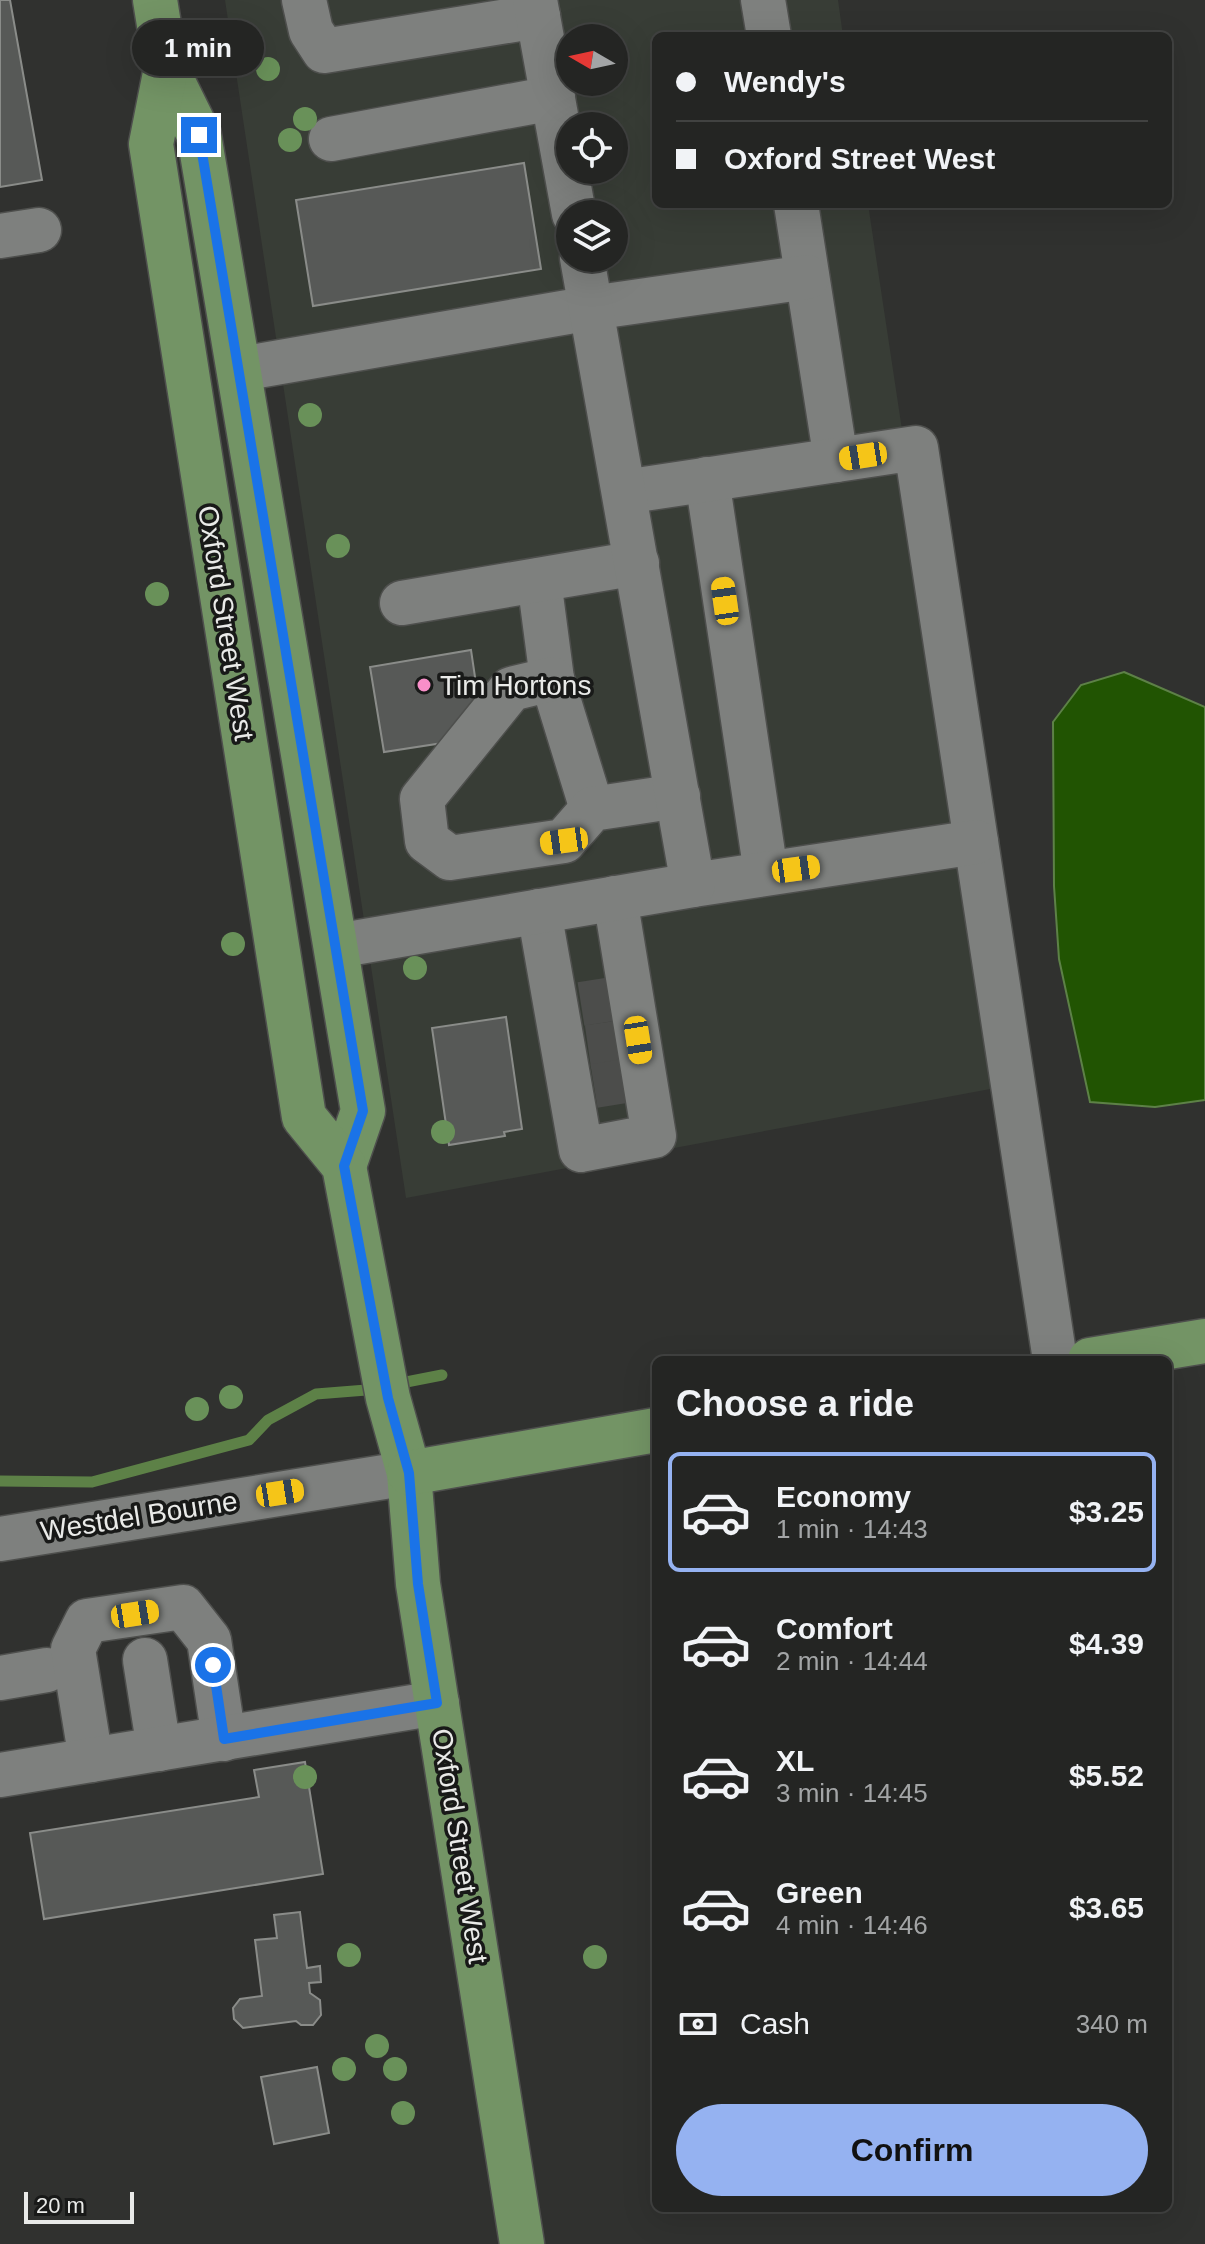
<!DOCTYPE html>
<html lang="en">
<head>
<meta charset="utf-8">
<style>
	:root { --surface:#242523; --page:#2c2d2b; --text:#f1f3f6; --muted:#a3a5a6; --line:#414241; --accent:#95b2f1 }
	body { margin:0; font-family:Arial,sans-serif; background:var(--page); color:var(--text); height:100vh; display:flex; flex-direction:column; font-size:30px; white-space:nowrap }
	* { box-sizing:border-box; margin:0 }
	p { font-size:26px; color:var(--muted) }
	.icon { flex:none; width:44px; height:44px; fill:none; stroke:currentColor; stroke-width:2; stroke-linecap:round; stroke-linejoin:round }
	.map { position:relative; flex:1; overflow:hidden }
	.sheet { position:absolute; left:652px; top:1356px; width:520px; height:856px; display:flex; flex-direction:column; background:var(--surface); border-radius:12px; box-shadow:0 8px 32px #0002,0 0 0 2px var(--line) }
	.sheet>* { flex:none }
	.hud { position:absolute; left:652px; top:32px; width:520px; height:176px; border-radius:12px; box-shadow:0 8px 32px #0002,0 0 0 2px var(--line); display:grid; align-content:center; height:176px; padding:0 24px; background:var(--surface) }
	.needle { width:52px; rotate:279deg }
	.buttons { position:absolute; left:556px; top:24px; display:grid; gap:16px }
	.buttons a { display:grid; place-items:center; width:72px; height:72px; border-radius:50%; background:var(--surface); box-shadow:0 8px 32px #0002,0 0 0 2px var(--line); font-size:40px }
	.scale { position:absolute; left:24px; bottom:20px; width:110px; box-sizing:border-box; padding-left:8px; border:4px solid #e9eae8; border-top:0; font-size:22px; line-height:28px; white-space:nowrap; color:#e9eae8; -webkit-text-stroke:6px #181918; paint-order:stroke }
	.end { position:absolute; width:36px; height:36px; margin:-18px; border:10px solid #1a73e8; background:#fff; box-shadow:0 0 0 4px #fff }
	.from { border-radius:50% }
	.bubble { position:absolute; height:56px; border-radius:28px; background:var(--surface); box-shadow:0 8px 32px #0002,0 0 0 2px var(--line); font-size:26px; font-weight:700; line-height:56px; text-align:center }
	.car { position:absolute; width:24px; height:48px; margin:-24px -12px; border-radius:10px; box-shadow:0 0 6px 2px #0007; background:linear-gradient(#f5c518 24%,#345 0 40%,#f5c518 0 76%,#345 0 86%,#f5c518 0) }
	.hud b { display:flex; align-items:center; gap:28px; height:76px; font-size:30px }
	.hud b+b { border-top:2px solid var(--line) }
	.hud i { width:20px; height:20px; background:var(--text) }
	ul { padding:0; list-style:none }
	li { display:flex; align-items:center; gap:24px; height:120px; margin:0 16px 12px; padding:0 8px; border:4px solid transparent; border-radius:12px }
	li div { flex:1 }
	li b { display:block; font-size:30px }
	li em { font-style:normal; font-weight:700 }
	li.selected { border-color:var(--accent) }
	li>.icon { width:72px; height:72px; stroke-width:1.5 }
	h2 { padding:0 24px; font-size:36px; line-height:96px }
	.pay { display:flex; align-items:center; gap:20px; height:88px; padding:0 24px; font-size:30px }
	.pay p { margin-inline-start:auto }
	.primary-button { display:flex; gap:16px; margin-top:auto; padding:16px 24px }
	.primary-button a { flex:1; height:92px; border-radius:48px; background:var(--accent); color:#111; font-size:32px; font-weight:700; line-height:92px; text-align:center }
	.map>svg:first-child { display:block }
</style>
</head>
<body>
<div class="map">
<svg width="1205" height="2244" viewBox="0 0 1205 2244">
	<rect width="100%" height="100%" fill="#30312f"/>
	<path fill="#383d36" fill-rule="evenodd" d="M225,0H838L843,36H656V204H868L1001,1087L406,1198ZM570,38H614V82H570ZM570,126H614V170H570ZM570,214H614V258H570Z"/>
	<polygon fill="#215402" stroke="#5d8147" stroke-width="2" points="1124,672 1205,707 1205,1100 1155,1107 1090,1102 1059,959 1054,886 1053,722 1081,685"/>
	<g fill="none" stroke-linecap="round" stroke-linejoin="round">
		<g stroke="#5d8147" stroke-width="11">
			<polyline points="396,1384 442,1375"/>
			<polyline points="0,1481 92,1482 249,1440 268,1420 316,1394 379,1389"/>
		</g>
	</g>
	<g fill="#575957" stroke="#8a8c89" stroke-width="2">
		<polygon points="0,0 10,0 42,180 0,187"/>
		<polygon points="524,163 541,269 313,306 296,200"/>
		<polygon points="471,650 479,704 449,742 384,752 370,667"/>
		<polygon points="506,1017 522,1129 504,1132 505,1136 449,1145 432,1028"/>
		<polygon points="305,1762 323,1874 44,1919 30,1833 259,1797 254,1770"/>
		<polygon points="300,1912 307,1968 320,1966 321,1982 309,1983 310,1993 320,2000 321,2015 313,2025 301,2025 296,2021 243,2028 234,2019 233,2008 240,1999 262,1996 255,1940 277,1938 274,1915"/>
		<polygon points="317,2067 329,2133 274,2144 261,2077"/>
	</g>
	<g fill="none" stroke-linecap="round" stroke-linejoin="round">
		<g stroke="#4c4d4b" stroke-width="44" stroke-dasharray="44 22" stroke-linecap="butt">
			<polyline points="581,1004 613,999"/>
			<polyline points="588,1047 623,1042"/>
			<polyline points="594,1086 631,1080"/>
		</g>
		<defs>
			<g id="minor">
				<polyline points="304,0 311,31 324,51 538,16"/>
				<polyline points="535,0 574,214"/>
				<polyline points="763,0 769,36"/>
				<polyline points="331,139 553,98"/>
				<polyline points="796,204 836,460"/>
				<polyline points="0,236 39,230"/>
				<polyline points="240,369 591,308 807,277"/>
				<polyline points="707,479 766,873"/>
				<polyline points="624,492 916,448 1055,1360"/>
				<polyline points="539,580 552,679 592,809"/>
				<polyline points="402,603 637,563"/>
				<polyline points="552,679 511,689 422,799 427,841 450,858 564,841 592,809 678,796"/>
				<polyline points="693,885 976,842"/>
				<polyline points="539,911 581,1150 654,1136 615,898"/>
				<polyline points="336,946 693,885 582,258"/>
				<polyline points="0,1539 409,1473"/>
				<polyline points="145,1660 159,1749"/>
				<polyline points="0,1678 47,1670"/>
				<polyline points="91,1760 73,1649 87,1621 183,1607 209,1640 224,1739"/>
				<polyline points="0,1775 437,1703"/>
			</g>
			<g id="major">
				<polyline points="155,0 166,68 199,135 363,1111 344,1166"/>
				<polyline points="166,68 151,144 304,1117 344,1166 388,1398 409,1473 418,1584 522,2244"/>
				<polyline points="1090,1360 1205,1341"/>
				<polyline points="409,1473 656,1430"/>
			</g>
		</defs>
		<use href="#minor" stroke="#4e4f4d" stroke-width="47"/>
		<use href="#major" stroke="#4e4f4d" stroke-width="47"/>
		<use href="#minor" stroke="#7e807e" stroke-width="44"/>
		<use href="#major" stroke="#739465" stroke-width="44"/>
	</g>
	<g fill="#699159">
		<circle cx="268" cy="69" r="12"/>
		<circle cx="305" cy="119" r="12"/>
		<circle cx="290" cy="140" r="12"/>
		<circle cx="310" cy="415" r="12"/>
		<circle cx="338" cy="546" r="12"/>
		<circle cx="157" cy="594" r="12"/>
		<circle cx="233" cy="944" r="12"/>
		<circle cx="415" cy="968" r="12"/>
		<circle cx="443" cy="1132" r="12"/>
		<circle cx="231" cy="1397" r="12"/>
		<circle cx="197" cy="1409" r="12"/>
		<circle cx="305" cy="1777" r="12"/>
		<circle cx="349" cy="1955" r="12"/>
		<circle cx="595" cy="1957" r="12"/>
		<circle cx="377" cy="2046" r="12"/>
		<circle cx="344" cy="2069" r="12"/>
		<circle cx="395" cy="2069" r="12"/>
		<circle cx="403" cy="2113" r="12"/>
	</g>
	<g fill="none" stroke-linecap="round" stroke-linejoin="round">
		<polyline stroke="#1a73e8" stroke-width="10" points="199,135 363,1111 344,1166 388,1398 409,1473 418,1584 437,1703 224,1739 213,1665"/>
	</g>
	<circle fill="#f98fc9" stroke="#181918" stroke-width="3" cx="424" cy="685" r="8"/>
	<g text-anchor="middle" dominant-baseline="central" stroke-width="7" stroke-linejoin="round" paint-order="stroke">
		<g font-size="28" fill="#e9eae8" stroke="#181918">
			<text transform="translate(226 623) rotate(81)">Oxford Street West</text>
			<text transform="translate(139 1516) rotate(-9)">Westdel Bourne</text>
			<text transform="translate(460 1846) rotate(81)">Oxford Street West</text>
		</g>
		<g font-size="28" fill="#e9eae8" stroke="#181918" text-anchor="start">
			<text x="440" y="685">Tim Hortons</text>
		</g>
	</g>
</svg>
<div class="buttons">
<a><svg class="needle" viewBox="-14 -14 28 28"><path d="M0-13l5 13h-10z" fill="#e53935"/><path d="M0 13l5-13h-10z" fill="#a3a5a6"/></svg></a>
<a><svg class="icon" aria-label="locate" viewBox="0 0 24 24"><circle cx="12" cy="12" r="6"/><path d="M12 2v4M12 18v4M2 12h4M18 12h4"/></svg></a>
<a><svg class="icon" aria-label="layers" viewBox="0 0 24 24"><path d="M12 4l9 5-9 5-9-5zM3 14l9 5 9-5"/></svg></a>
</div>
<div class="scale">20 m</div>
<i class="end from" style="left:213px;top:1665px"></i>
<i class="end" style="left:199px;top:135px"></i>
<div class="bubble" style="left:132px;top:20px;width:132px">1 min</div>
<i class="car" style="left:863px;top:456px;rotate:261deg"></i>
<i class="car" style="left:725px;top:601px;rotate:352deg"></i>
<i class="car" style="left:564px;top:841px;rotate:262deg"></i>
<i class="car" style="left:796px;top:869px;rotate:82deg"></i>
<i class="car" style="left:638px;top:1040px;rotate:171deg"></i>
<i class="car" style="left:280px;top:1493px;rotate:81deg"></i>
<i class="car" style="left:135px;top:1614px;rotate:81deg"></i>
<div class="hud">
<b><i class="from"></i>Wendy's</b>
<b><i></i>Oxford Street West</b>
</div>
<section class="sheet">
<h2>Choose a ride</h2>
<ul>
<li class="selected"><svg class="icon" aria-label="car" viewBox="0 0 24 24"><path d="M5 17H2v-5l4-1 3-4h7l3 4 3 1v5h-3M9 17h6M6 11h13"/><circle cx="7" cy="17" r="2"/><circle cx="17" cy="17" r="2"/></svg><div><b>Economy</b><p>1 min · 14:43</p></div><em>$3.25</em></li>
<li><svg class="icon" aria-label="car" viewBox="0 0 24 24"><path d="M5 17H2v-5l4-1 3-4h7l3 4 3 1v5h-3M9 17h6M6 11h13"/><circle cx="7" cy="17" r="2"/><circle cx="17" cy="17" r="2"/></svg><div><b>Comfort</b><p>2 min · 14:44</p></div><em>$4.39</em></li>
<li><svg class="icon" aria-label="car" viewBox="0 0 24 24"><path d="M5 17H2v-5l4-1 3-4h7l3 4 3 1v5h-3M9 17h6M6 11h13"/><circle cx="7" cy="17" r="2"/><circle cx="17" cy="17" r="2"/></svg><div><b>XL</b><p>3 min · 14:45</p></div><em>$5.52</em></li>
<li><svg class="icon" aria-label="car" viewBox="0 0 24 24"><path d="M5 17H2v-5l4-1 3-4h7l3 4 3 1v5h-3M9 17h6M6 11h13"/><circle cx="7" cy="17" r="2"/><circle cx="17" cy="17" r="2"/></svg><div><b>Green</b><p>4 min · 14:46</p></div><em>$3.65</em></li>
</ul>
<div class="pay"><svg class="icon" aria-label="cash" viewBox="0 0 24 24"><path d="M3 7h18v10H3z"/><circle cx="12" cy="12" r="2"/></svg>Cash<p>340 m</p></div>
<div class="primary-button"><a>Confirm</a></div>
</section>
</div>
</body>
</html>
